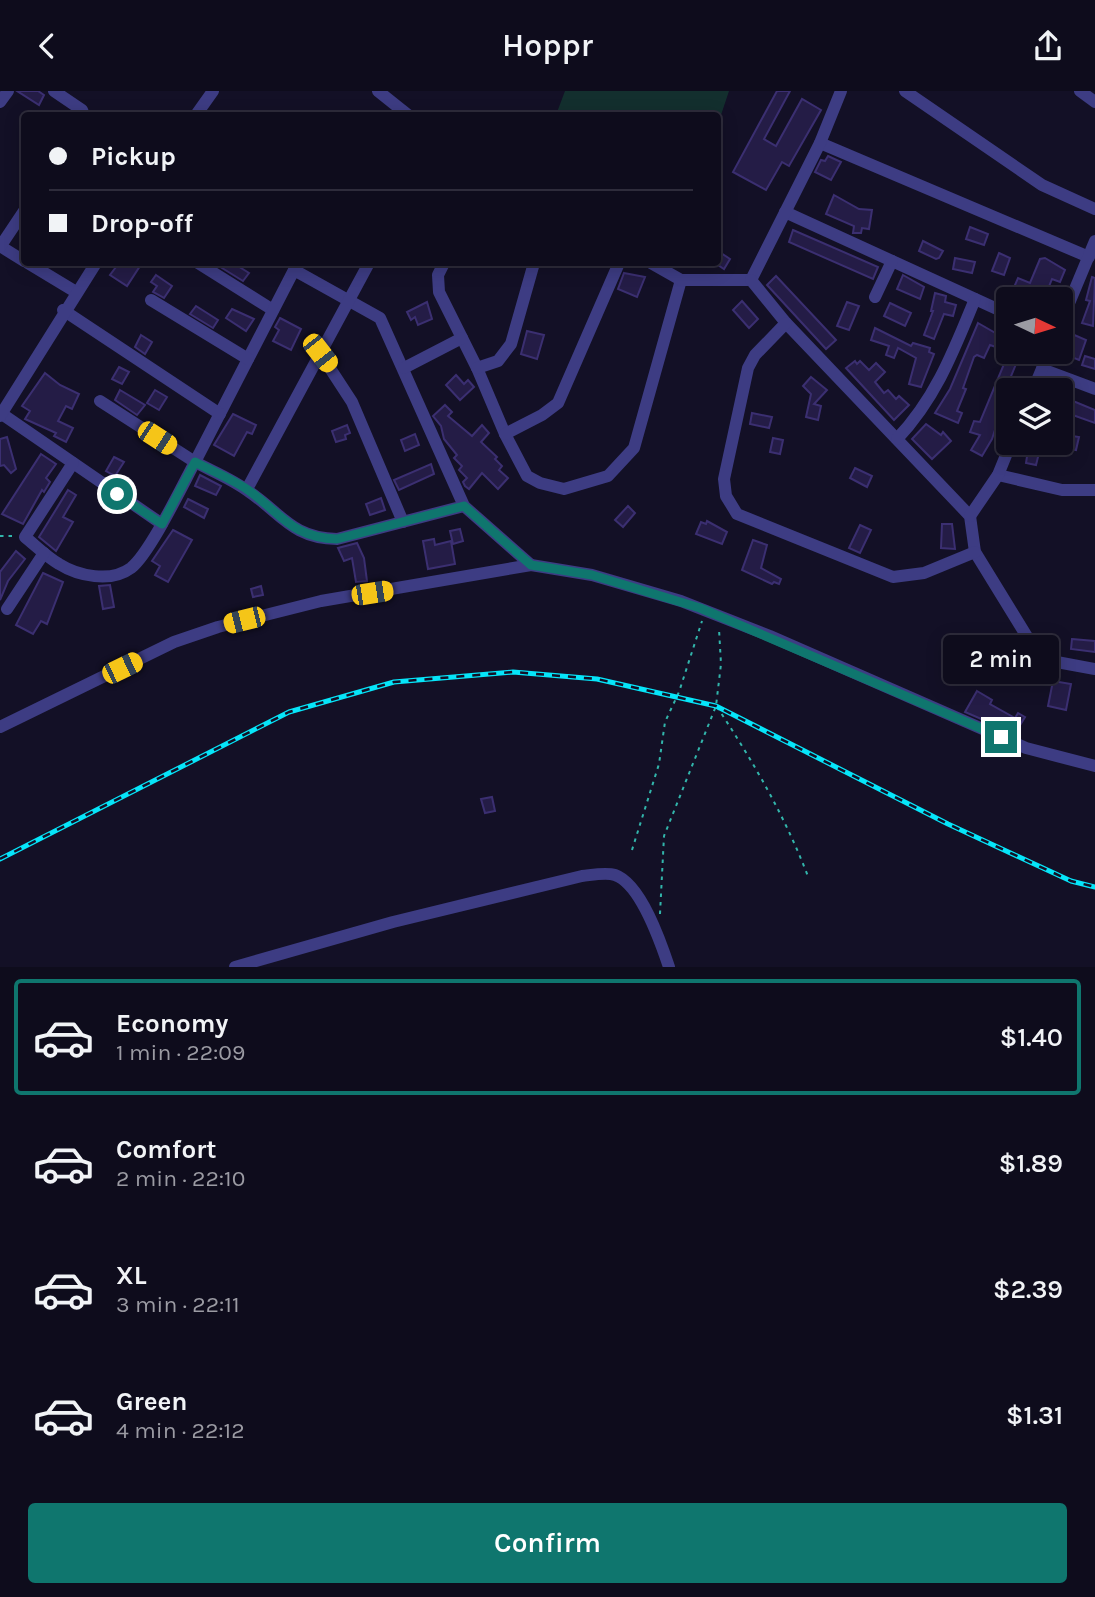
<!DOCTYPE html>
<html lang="en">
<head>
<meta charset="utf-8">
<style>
	:root { --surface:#0e0c1c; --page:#1c1a29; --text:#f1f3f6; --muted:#9b9ba3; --line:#2e2c3b; --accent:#0f766e }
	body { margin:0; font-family:Karla,sans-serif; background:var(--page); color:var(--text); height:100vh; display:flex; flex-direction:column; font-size:26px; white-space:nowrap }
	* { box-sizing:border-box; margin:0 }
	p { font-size:23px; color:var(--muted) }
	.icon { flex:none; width:38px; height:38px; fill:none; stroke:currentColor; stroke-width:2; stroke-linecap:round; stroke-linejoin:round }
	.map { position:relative; height:876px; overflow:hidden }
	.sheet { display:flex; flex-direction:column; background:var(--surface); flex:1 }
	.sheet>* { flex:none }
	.banner { position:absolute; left:21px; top:21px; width:700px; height:154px; border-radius:7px; box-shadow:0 4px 18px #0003,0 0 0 2px var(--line); display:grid; align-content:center; height:154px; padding:0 28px; background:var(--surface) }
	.needle { width:46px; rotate:94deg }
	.fabs { position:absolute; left:996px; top:196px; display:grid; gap:14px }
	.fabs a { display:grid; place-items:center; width:77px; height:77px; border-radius:7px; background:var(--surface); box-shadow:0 4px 18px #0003,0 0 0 2px var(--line); font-size:35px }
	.end { position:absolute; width:32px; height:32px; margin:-16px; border:9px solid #0f766e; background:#fff; box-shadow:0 0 0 4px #fff }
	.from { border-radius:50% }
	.bubble { position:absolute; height:49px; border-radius:7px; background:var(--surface); box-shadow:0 4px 18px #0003,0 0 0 2px var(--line); font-size:23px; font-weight:600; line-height:49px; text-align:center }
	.car { position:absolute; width:21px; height:42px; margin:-21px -10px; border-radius:9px; box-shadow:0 0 5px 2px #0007; background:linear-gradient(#f5c518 24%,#345 0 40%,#f5c518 0 76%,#345 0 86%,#f5c518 0) }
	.banner b { display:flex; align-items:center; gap:24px; height:66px; font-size:26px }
	.banner b+b { border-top:2px solid var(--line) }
	.banner i { width:18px; height:18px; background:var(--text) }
	ul { padding:12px 0 0; list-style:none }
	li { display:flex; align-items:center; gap:21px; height:116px; margin:0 14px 10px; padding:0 14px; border:4px solid transparent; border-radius:7px }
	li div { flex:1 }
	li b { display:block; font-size:26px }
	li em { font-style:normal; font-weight:600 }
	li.current { border-color:var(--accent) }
	li>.icon { width:63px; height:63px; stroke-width:1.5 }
	.primary-button { display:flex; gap:14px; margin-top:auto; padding:14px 28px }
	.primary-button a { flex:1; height:80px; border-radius:7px; background:var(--accent); color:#fff; font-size:28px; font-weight:600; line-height:80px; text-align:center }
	header { display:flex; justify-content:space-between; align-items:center; height:91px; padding:0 28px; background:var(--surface); font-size:32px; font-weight:600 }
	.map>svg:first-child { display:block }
</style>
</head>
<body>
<header><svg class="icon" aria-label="back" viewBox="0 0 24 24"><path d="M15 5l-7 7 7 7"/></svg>Hoppr<svg class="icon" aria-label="share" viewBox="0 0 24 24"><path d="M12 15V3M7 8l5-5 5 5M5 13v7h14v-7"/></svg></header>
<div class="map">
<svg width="1095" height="876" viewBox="0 0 1095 876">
	<rect width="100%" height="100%" fill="#131026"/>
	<polygon fill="#132f2e" points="565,0 729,0 718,33 718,24 556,24"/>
	<g fill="#241c46" stroke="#3b2f71" stroke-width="2">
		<polygon points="17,0 38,0 44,4 39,14"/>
		<polygon points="777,0 790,0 764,48 776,55 802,8 821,19 789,75 782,71 766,99 733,81"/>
		<polygon points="828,65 841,71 831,89 815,81 821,69 825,70"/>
		<polygon points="834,104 859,118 872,119 869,138 862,137 861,142 853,142 854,135 826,123"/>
		<polygon points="970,136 988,143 984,154 966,148"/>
		<polygon points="793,139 878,176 873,188 789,151"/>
		<polygon points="923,150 943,160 939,167 936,168 919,160"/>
		<polygon points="721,162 730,168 724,178 715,172"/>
		<polygon points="999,162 1010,167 1004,184 992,180"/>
		<polygon points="955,167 975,171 972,182 953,178"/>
		<polygon points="1045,167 1065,179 1060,191 1052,188 1044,208 1029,208 1012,201 1018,187 1030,192 1040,168"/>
		<polygon points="119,172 135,172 140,175 127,195 110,184"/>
		<polygon points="214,172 233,172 249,182 243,190"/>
		<polygon points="624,182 645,186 637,206 618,198"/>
		<polygon points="156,184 172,195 164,207 153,201 157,195 151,191"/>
		<polygon points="903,184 924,196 920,208 897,198"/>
		<polygon points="776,185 836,249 826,258 767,194"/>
		<polygon points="1092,186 1095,187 1093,235 1082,232 1090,210 1086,209"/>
		<polygon points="935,202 946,205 945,211 956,214 953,225 944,223 934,248 924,244 933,220 931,220"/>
		<polygon points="742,210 758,228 749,237 733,219"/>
		<polygon points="427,211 432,228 418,234 415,226 411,229 407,221"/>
		<polygon points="847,211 859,215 849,239 837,235"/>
		<polygon points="890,212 911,222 905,235 884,225"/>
		<polygon points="196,215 218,229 213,237 190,223"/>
		<polygon points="232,218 254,228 246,240 226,227"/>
		<polygon points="280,227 301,238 291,259 273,250 279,239 275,236"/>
		<polygon points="978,232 997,243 996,247 1008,251 1008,260 990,254 984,267 977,264 974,266 963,297 966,298 957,320 962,322 958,332 935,322 950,298"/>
		<polygon points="875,237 911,255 913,252 930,257 929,261 934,263 921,296 909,293 916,267 898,257 894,267 886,264 889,255 871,249"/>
		<polygon points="527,240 544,244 537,268 521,263"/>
		<polygon points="1072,243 1086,249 1079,269 1064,263"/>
		<polygon points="141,244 152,251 145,263 135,256"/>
		<polygon points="1009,261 1021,261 1009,290 1024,299 1008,299 992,348 982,365 971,359 980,344 970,341 974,330 980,331"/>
		<polygon points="1085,265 1095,268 1095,278 1082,274"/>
		<polygon points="855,270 857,273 860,270 869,279 876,272 885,281 875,291 884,302 888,299 896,308 899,305 909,314 894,329 846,277"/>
		<polygon points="119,276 129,281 122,293 112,288"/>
		<polygon points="45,282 60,294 79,303 72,318 66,315 58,330 73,337 66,351 54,345 56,342 25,328 30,320 22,315"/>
		<polygon points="456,284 464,293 468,289 474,296 460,309 446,294"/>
		<polygon points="811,286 827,299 814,313 821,315 818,329 806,326 811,303 803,295"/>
		<polygon points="120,299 145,314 137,324 115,309"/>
		<polygon points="155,299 167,306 159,319 147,312"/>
		<polygon points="1073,310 1095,319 1095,332 1070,323"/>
		<polygon points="445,314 452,321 448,325 472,345 482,334 489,342 481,351 497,366 495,368 502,375 499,379 508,387 498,398 482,382 469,398 465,395 463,391 467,387 459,379 462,375 454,367 457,364 444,348 441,335 433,325"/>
		<polygon points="752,322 772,326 769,337 750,333"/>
		<polygon points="233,323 256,334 252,343 247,341 234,365 214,354"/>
		<polygon points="926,333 941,344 943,341 951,350 932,368 912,348"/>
		<polygon points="347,334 350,342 345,344 346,348 336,351 332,340"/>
		<polygon points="415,343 419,354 405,360 401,349"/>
		<polygon points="1066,344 1079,346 1076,359 1064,357"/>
		<polygon points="7,346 16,378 11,382 4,374 0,375 0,348"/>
		<polygon points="773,347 783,349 780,363 770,361"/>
		<polygon points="1028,359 1039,362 1036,374 1026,372"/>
		<polygon points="41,363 56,373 46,387 50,391 44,401 42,399 23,433 2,423"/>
		<polygon points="114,366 124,371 115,385 106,380"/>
		<polygon points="431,373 434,383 399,399 394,389"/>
		<polygon points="855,377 872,385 867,396 850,387"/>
		<polygon points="200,384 221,395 216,404 195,395"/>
		<polygon points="68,399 76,404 63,426 73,431 56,460 39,446"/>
		<polygon points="381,407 385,419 370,424 366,413"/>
		<polygon points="188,408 208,418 204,427 184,416"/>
		<polygon points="628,415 635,422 623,436 615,429"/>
		<polygon points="707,430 727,441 722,453 696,443 701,431 706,433"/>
		<polygon points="942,433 952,433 955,458 941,457"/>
		<polygon points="860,434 871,439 860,462 849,457"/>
		<polygon points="460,438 463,450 453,453 450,440"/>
		<polygon points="173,439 192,449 168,491 155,484 160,475 152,470"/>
		<polygon points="434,448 435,454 451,450 455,473 428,478 423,450"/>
		<polygon points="753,449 767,454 761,477 781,488 779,493 774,491 772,493 742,479"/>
		<polygon points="357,452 364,467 367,490 356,491 352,467 344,470 338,457"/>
		<polygon points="16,460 25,468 8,490 0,509 0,481"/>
		<polygon points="43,482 63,491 47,533 41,530 33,543 16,534"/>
		<polygon points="110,494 114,516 103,518 99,495"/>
		<polygon points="261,495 263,504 253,506 251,498"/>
		<polygon points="1072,548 1095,550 1095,561 1071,558"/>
		<polygon points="1018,566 1028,580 1011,592 1001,578"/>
		<polygon points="1053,590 1071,593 1066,619 1048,615"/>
		<polygon points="977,600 992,609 990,613 1015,627 1018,622 1025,626 1017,639 1005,631 1002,637 965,621"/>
		<polygon points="492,706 495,720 485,722 481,708"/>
	</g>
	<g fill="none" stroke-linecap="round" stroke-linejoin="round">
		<g stroke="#32b5ab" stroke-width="2" stroke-dasharray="3.5 5" stroke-linecap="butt">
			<polyline points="0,445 13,445"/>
			<path d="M717,616C753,670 786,727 809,788"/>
			<polyline points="632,759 659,673 665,631 679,601 702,530"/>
			<polyline points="660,823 664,745 716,615 721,573 719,538"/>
		</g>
		<g stroke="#3d3c83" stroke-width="12">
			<polyline points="54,0 82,19 84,24"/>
			<polyline points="378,0 408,24"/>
			<polyline points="905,0 1042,94 1095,118"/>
			<polyline points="1080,0 1095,11"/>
			<polyline points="0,11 8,0"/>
			<polyline points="196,24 213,0"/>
			<polyline points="820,52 1089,166"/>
			<polyline points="785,121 1008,223"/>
			<polyline points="0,155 24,170"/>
			<polyline points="0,156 24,120"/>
			<polyline points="28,172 76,201"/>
			<polyline points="198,172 273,219"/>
			<polyline points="444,172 438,184 439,201 477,277 505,343 527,385 540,392 564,398 608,385 634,357 681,189"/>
			<polyline points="651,172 681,189 751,189 820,52 841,0"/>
			<path d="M294,179L380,227L464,415L337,448C292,447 282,423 248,400C232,388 212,380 195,371Z"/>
			<polyline points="751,189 786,232 970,425 975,461 1037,562 1046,569 1095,578"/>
			<polyline points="875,206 892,170"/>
			<polyline points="151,209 248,268"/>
			<polyline points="63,219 220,323"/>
			<polyline points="786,232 755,264 748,277 724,388 726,405 737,423 893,486 924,482 975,461"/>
			<polyline points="1060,234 1095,150"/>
			<polyline points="320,262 352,311 403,431"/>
			<polyline points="404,277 462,247"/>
			<polyline points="477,277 498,270 511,253 534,172"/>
			<polyline points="1042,278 1095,298"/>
			<polyline points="1033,299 1049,261"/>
			<polyline points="2,323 162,433"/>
			<polyline points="0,325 96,172"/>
			<polyline points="505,343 542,324 558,312 619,172"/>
			<path d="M897,348C936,307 954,259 975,208"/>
			<path d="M73,372L25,446C36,455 47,466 59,473C78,485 111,492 131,477C150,462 182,395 195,371L100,310"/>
			<polyline points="998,384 1062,399 1095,399"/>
			<polyline points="247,398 369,172"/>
			<polyline points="464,415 531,474"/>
			<polyline points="970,425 998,384 1011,352"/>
			<polyline points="7,518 44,462"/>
			<polyline points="0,636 174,551 218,536 321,510 531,474 592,484 681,510 770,545 1026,657 1095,675"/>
			<path d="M235,876L393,831L582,785C592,784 606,781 615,784C641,793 661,852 669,876"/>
		</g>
		<defs>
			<polyline id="rail" points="0,768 289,621 394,591 513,581 597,588 716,615 948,733 1071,790 1095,796"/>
		</defs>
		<use href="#rail" stroke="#06e5f9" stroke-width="5"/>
		<use href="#rail" stroke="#131026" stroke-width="2.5" stroke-dasharray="8" stroke-linecap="butt"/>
	</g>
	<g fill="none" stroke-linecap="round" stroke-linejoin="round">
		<path stroke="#0f766e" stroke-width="9" d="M117,403L162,433L195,371C212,380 232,388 248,399C282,423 292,447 337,448L464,415L531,474L592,484L700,517L1001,646"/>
	</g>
</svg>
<div class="fabs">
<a><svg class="needle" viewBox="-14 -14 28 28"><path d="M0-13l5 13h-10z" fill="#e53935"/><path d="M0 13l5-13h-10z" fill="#9b9ba3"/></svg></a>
<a><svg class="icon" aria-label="layers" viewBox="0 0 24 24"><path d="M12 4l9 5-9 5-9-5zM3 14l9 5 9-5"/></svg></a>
</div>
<i class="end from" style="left:117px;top:403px"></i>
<i class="end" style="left:1001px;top:646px"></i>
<div class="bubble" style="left:943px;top:544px;width:116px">2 min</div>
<i class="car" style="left:320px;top:262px;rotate:142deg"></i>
<i class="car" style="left:157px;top:347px;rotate:123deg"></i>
<i class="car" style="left:372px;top:502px;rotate:81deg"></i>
<i class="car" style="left:244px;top:529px;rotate:256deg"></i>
<i class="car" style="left:122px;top:577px;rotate:64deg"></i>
<div class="banner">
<b><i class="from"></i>Pickup</b>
<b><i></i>Drop-off</b>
</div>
</div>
<section class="sheet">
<ul>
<li class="current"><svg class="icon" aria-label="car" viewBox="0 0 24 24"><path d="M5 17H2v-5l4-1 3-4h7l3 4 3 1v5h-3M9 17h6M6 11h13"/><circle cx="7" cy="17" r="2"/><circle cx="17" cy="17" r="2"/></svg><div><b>Economy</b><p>1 min · 22:09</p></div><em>$1.40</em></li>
<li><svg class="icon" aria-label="car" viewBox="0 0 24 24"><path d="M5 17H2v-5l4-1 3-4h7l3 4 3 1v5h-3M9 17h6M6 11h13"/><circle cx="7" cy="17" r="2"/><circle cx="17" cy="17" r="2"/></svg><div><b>Comfort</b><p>2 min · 22:10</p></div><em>$1.89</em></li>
<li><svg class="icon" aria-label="car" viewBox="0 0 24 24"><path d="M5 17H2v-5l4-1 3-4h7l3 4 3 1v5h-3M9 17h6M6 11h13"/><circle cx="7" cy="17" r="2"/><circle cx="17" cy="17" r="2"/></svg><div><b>XL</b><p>3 min · 22:11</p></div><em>$2.39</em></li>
<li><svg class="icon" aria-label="car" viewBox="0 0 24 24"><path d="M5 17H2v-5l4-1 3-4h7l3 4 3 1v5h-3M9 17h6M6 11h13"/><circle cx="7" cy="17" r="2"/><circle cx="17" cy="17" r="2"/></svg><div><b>Green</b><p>4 min · 22:12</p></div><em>$1.31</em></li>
</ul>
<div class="primary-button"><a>Confirm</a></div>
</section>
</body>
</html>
